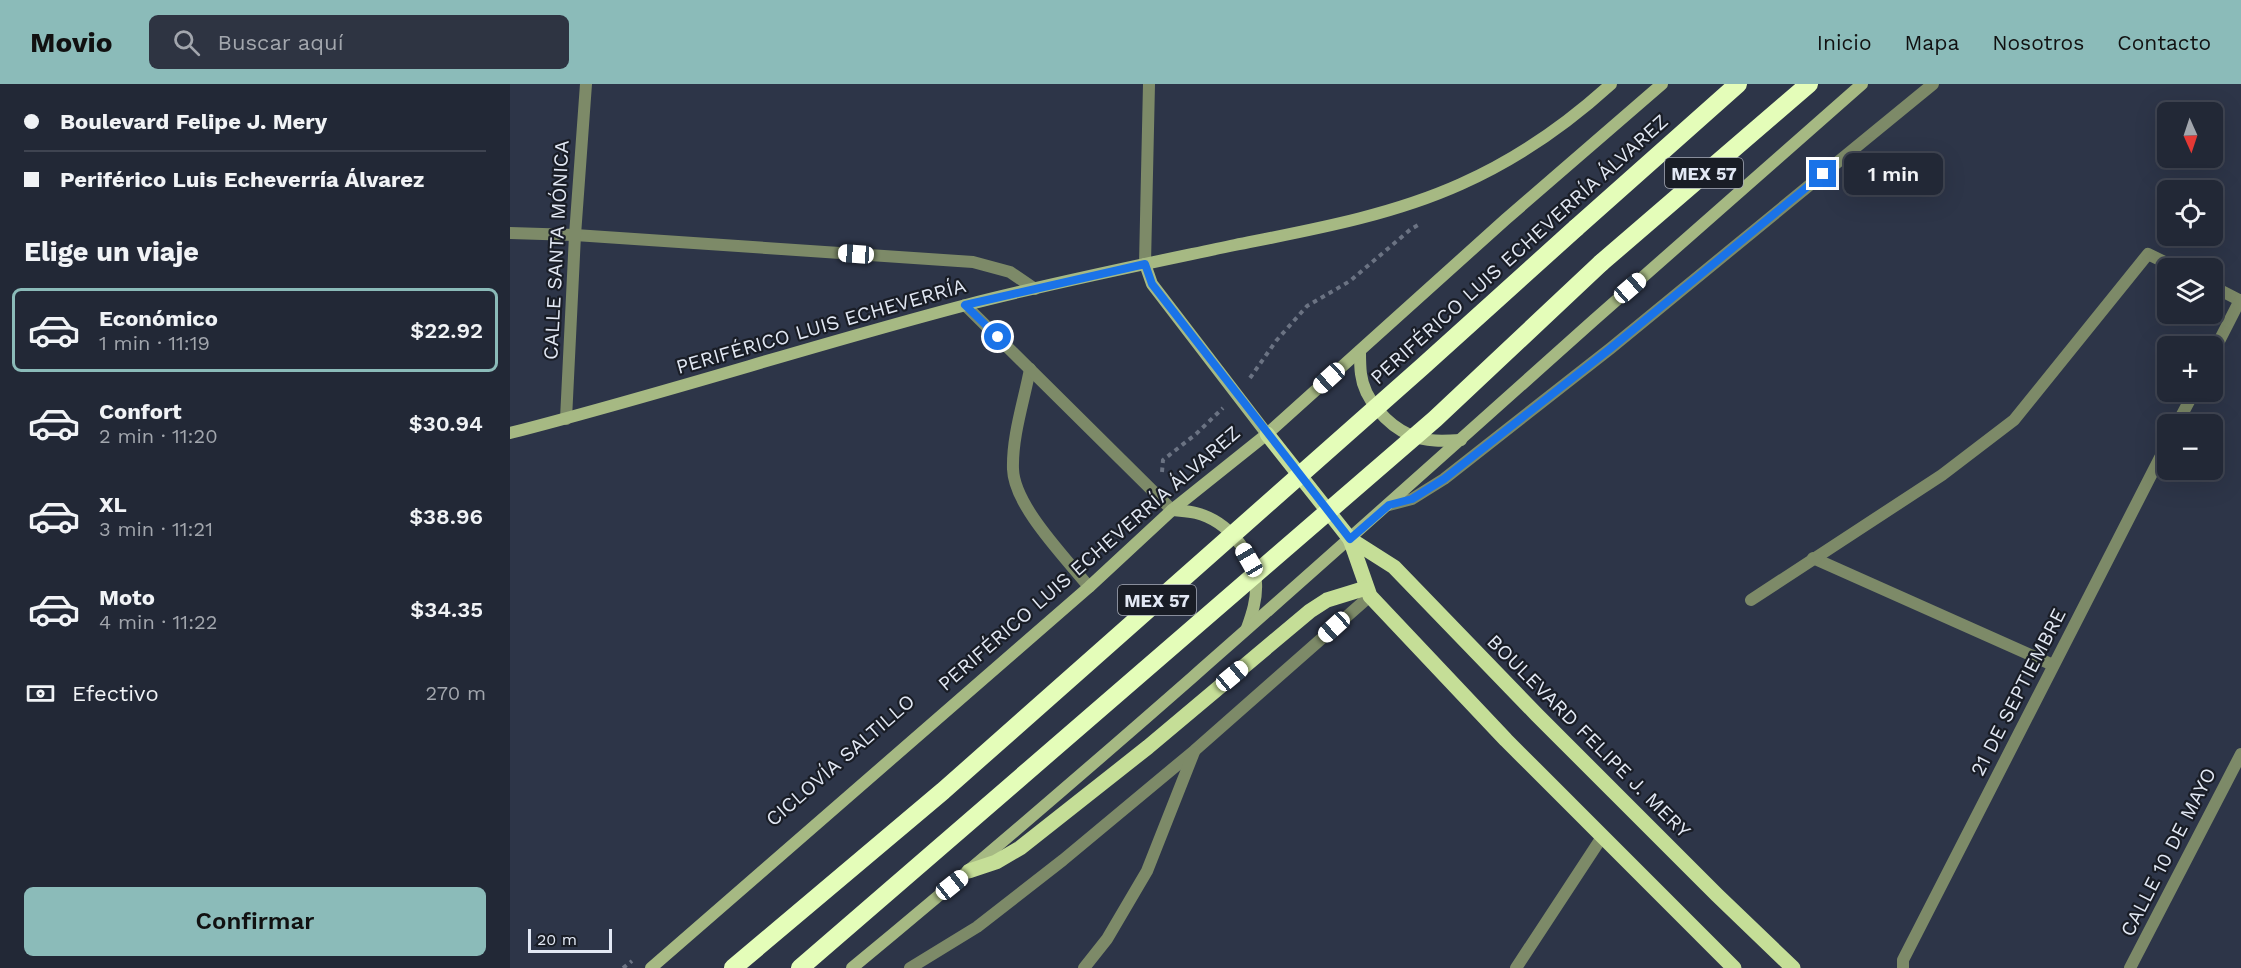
<!DOCTYPE html>
<html lang="es">
<head>
<meta charset="utf-8">
<style>
	:root { --surface:#222836; --page:#2e3442; --text:#f1f3f6; --muted:#a2a6ad; --line:#3f4451; --accent:#8bbbb9 }
	body { margin:0; font-family:"Work Sans",sans-serif; background:var(--page); color:var(--text); height:100vh; display:flex; flex-direction:column; font-size:22px; white-space:nowrap }
	* { box-sizing:border-box; margin:0 }
	p { font-size:20px; color:var(--muted) }
	.icon { flex:none; width:33px; height:33px; fill:none; stroke:currentColor; stroke-width:2; stroke-linecap:round; stroke-linejoin:round }
	.map { position:relative; flex:1; overflow:hidden }
	.sheet { display:flex; flex-direction:column; background:var(--surface); width:510px }
	.sheet>* { flex:none }
	.banner { display:grid; align-content:center; height:132px; padding:0 24px; background:var(--surface) }
	.needle { width:39px; rotate:177deg }
	.tools { position:absolute; left:1647px; top:18px; display:grid; gap:12px }
	.tools a { display:grid; place-items:center; width:66px; height:66px; border-radius:9px; background:var(--surface); box-shadow:0 6px 24px #0002,0 0 0 2px var(--line); font-size:30px }
	.scale { position:absolute; left:18px; bottom:15px; width:84px; box-sizing:border-box; padding-left:6px; border:3px solid #e2e8f4; border-top:0; font-size:16px; line-height:21px; white-space:nowrap; color:#e2e8f4; -webkit-text-stroke:4px #191d26; paint-order:stroke }
	.end { position:absolute; width:27px; height:27px; margin:-14px; border:8px solid #1a73e8; background:#fff; box-shadow:0 0 0 3px #fff }
	.from { border-radius:50% }
	.bubble { position:absolute; height:42px; border-radius:9px; background:var(--surface); box-shadow:0 6px 24px #0002,0 0 0 2px var(--line); font-size:20px; font-weight:600; line-height:42px; text-align:center }
	.car { position:absolute; width:18px; height:36px; margin:-18px -9px; border-radius:8px; box-shadow:0 0 4px 2px #0007; background:linear-gradient(#fff 24%,#345 0 40%,#fff 0 76%,#345 0 86%,#fff 0) }
	.banner b { display:flex; align-items:center; gap:21px; height:57px; font-size:22px }
	.banner b+b { border-top:2px solid var(--line) }
	.banner i { width:15px; height:15px; background:var(--text) }
	ul { padding:0; list-style:none }
	li { display:flex; align-items:center; gap:18px; height:84px; margin:0 12px 9px; padding:0 12px; border:3px solid transparent; border-radius:9px }
	li div { flex:1 }
	li b { display:block; font-size:22px }
	li em { font-style:normal; font-weight:600 }
	li.current { border-color:var(--accent) }
	li>.icon { width:54px; height:54px; stroke-width:1.5 }
	h2 { padding:0 24px; font-size:27px; line-height:72px }
	.pay { display:flex; align-items:center; gap:15px; height:66px; padding:0 24px; font-size:22px }
	.pay p { margin-inline-start:auto }
	.button { display:flex; gap:12px; margin-top:auto; padding:12px 24px }
	.button a { flex:1; height:69px; border-radius:9px; background:var(--accent); color:#111; font-size:24px; font-weight:600; line-height:69px; text-align:center }
	header { display:flex; align-items:center; gap:36px; box-sizing:border-box; height:84px; padding:0 30px; background:var(--accent); color:#111 }
	header strong { font-size:28px }
	nav { display:flex; gap:33px; margin-inline-start:auto; font-size:21px }
	.search { width:420px; height:54px; background:var(--page); display:flex; align-items:center; gap:15px; box-sizing:border-box; padding:0 21px; border-radius:9px; color:var(--muted); font-size:22px }
	main { display:flex; flex:1; min-height:0 }
	.map>svg:first-child { display:block }
</style>
</head>
<body>
<header>
<strong>Movio</strong>
<div class="search"><svg class="icon" aria-label="search" viewBox="0 0 24 24"><circle cx="10" cy="10" r="6"/><path d="M15 15l6 6"/></svg>Buscar aquí</div>
<nav><a>Inicio</a><a>Mapa</a><a>Nosotros</a><a>Contacto</a></nav>
</header>
<main>
<section class="sheet">
<div class="banner">
<b><i class="from"></i>Boulevard Felipe J. Mery</b>
<b><i></i>Periférico Luis Echeverría Álvarez</b>
</div>
<h2>Elige un viaje</h2>
<ul>
<li class="current"><svg class="icon" aria-label="car" viewBox="0 0 24 24"><path d="M5 17H2v-5l4-1 3-4h7l3 4 3 1v5h-3M9 17h6M6 11h13"/><circle cx="7" cy="17" r="2"/><circle cx="17" cy="17" r="2"/></svg><div><b>Económico</b><p>1 min · 11:19</p></div><em>$22.92</em></li>
<li><svg class="icon" aria-label="car" viewBox="0 0 24 24"><path d="M5 17H2v-5l4-1 3-4h7l3 4 3 1v5h-3M9 17h6M6 11h13"/><circle cx="7" cy="17" r="2"/><circle cx="17" cy="17" r="2"/></svg><div><b>Confort</b><p>2 min · 11:20</p></div><em>$30.94</em></li>
<li><svg class="icon" aria-label="car" viewBox="0 0 24 24"><path d="M5 17H2v-5l4-1 3-4h7l3 4 3 1v5h-3M9 17h6M6 11h13"/><circle cx="7" cy="17" r="2"/><circle cx="17" cy="17" r="2"/></svg><div><b>XL</b><p>3 min · 11:21</p></div><em>$38.96</em></li>
<li><svg class="icon" aria-label="car" viewBox="0 0 24 24"><path d="M5 17H2v-5l4-1 3-4h7l3 4 3 1v5h-3M9 17h6M6 11h13"/><circle cx="7" cy="17" r="2"/><circle cx="17" cy="17" r="2"/></svg><div><b>Moto</b><p>4 min · 11:22</p></div><em>$34.35</em></li>
</ul>
<div class="pay"><svg class="icon" aria-label="cash" viewBox="0 0 24 24"><path d="M3 7h18v10H3z"/><circle cx="12" cy="12" r="2"/></svg>Efectivo<p>270 m</p></div>
<div class="button"><a>Confirmar</a></div>
</section>
<div class="map">
<svg width="1731" height="884" viewBox="0 0 1731 884">
	<rect width="100%" height="100%" fill="#2d3548"/>
	<g fill="none" stroke-linecap="round" stroke-linejoin="round">
		<g stroke="#6b7383" stroke-width="4" stroke-dasharray="4.5 4.5" stroke-linecap="butt">
			<polyline points="740,294 766,257 797,222 840,197 901,145 910,140"/>
			<polyline points="652,388 653,376 686,350 713,324"/>
			<polyline points="113,884 122,877"/>
		</g>
		<g stroke="#7d8a68" stroke-width="12">
			<path d="M520,285C514,317 502,352 503,385C504,422 556,474 579,503"/>
			<polyline points="400,884 467,843 553,776 684,667 860,512"/>
			<polyline points="574,884 597,855 637,787 684,668"/>
		</g>
		<g stroke="#7d8a68" stroke-width="12">
			<polyline points="0,149 65,151 463,178 500,188 525,205"/>
			<polyline points="635,180 639,0"/>
			<polyline points="1702,202 1731,217"/>
			<polyline points="455,221 662,426"/>
			<polyline points="1702,271 1730,216"/>
			<polyline points="56,335 65,151 76,0"/>
			<polyline points="1667,340 1684,308"/>
			<polyline points="879,421 902,415 934,395 1101,264 1423,0"/>
			<polyline points="1303,474 1543,581"/>
			<polyline points="1241,516 1432,391 1504,336 1638,170 1667,184"/>
			<polyline points="1006,884 1092,753"/>
			<polyline points="1393,884 1393,876 1658,358"/>
			<polyline points="1620,884 1731,670"/>
		</g>
		<g stroke="#a6b983" stroke-width="12">
			<polyline points="635,180 642,200 757,350"/>
			<path d="M850,267C850,274 850,283 851,290C854,315 877,341 900,351C916,358 934,357 951,356"/>
			<path d="M0,349C153,310 303,261 456,221C545,198 635,180 725,161C800,146 880,132 951,100C1005,76 1057,40 1101,0"/>
			<path d="M662,426C670,427 678,427 686,429C717,437 742,467 746,499C747,515 742,530 737,544"/>
			<polyline points="141,884 579,503 662,426 757,350 996,135 1152,0"/>
			<path d="M342,884C595,675 839,455 1084,236C1173,157 1263,79 1352,0"/>
		</g>
		<g stroke="#c5de97" stroke-width="15">
			<polyline points="757,350 840,455 884,483 1027,631 1207,811 1283,884"/>
			<polyline points="840,455 860,512 996,656 1224,884"/>
			<polyline points="459,787 486,778 510,764 638,663 800,527 817,516 856,504"/>
		</g>
		<g stroke="#e4fdb9" stroke-width="18">
			<polyline points="1066,144 1228,0"/>
			<polyline points="1091,179 1299,0"/>
		</g>
		<g stroke="#e4fdb9" stroke-width="18">
			<polyline points="223,884 433,707 912,283 1066,144"/>
			<polyline points="290,884 925,335 1091,179"/>
		</g>
	</g>
	<g fill="none" stroke-linecap="round" stroke-linejoin="round">
		<polyline stroke="#1a73e8" stroke-width="8" points="488,253 455,221 635,180 642,200 840,455 879,421 902,415 934,395 1101,264 1313,90"/>
	</g>
	<g text-anchor="middle" dominant-baseline="central" stroke-width="4.5" stroke-linejoin="round" paint-order="stroke">
		<g fill="#191d26" stroke="#a6abb6" stroke-width="1.5">
			<rect x="1155" y="74" width="78" height="30" rx="4.5"/>
			<rect x="608" y="501" width="78" height="30" rx="4.5"/>
		</g>
		<g font-size="18" font-weight="bold" fill="#e2e8f4">
			<text x="1194" y="89">MEX 57</text>
			<text x="647" y="516">MEX 57</text>
		</g>
		<g font-size="20" fill="#e2e8f4" stroke="#191d26">
			<text transform="translate(1009 165) rotate(-42)">PERIFÉRICO LUIS ECHEVERRÍA ÁLVAREZ</text>
			<text transform="translate(46 166) rotate(-87)">CALLE SANTA MÓNICA</text>
			<text transform="translate(311 242) rotate(-16)">PERIFÉRICO LUIS ECHEVERRÍA</text>
			<text transform="translate(579 474) rotate(-41)">PERIFÉRICO LUIS ECHEVERRÍA ÁLVAREZ</text>
			<text transform="translate(1508 608) rotate(-63)">21 DE SEPTIEMBRE</text>
			<text transform="translate(1079 652) rotate(45)">BOULEVARD FELIPE J. MERY</text>
			<text transform="translate(330 676) rotate(-41)">CICLOVÍA SALTILLO</text>
			<text transform="translate(1658 768) rotate(-63)">CALLE 10 DE MAYO</text>
		</g>
	</g>
</svg>
<div class="tools">
<a><svg class="needle" viewBox="-14 -14 28 28"><path d="M0-13l5 13h-10z" fill="#e53935"/><path d="M0 13l5-13h-10z" fill="#a2a6ad"/></svg></a>
<a><svg class="icon" aria-label="locate" viewBox="0 0 24 24"><circle cx="12" cy="12" r="6"/><path d="M12 2v4M12 18v4M2 12h4M18 12h4"/></svg></a>
<a><svg class="icon" aria-label="layers" viewBox="0 0 24 24"><path d="M12 4l9 5-9 5-9-5zM3 14l9 5 9-5"/></svg></a>
<a>+</a>
<a>−</a>
</div>
<div class="scale">20 m</div>
<i class="end from" style="left:488px;top:253px"></i>
<i class="end" style="left:1313px;top:90px"></i>
<div class="bubble" style="left:1334px;top:69px;width:99px">1 min</div>
<i class="car" style="left:346px;top:170px;rotate:274deg"></i>
<i class="car" style="left:1120px;top:204px;rotate:49deg"></i>
<i class="car" style="left:819px;top:294px;rotate:228deg"></i>
<i class="car" style="left:739px;top:476px;rotate:330deg"></i>
<i class="car" style="left:824px;top:543px;rotate:228deg"></i>
<i class="car" style="left:722px;top:592px;rotate:50deg"></i>
<i class="car" style="left:442px;top:801px;rotate:51deg"></i>
</div>
</main>
</body>
</html>
